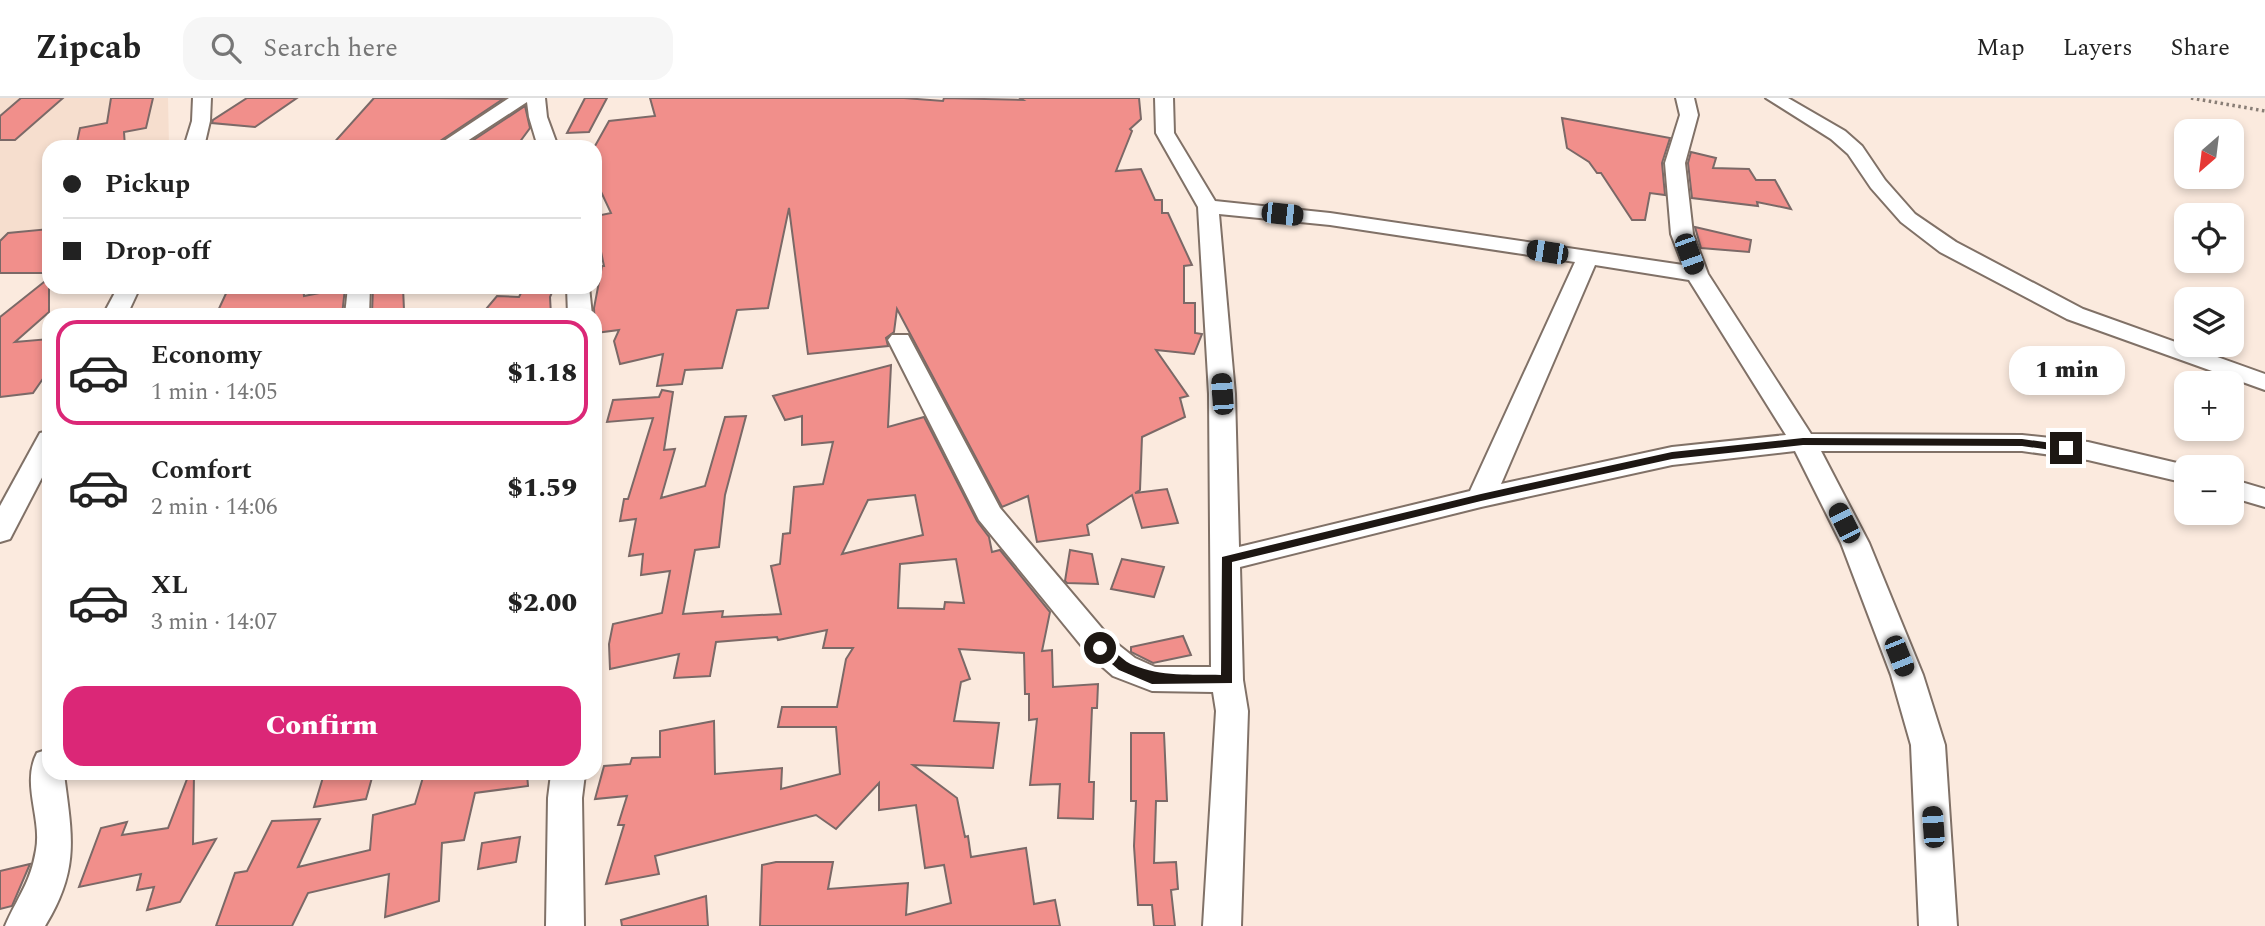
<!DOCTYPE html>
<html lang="en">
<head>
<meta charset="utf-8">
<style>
	:root { --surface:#fff; --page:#f6f6f6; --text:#222; --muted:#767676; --line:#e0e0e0; --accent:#db2777 }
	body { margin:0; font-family:Spectral,serif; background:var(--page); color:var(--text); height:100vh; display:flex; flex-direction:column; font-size:26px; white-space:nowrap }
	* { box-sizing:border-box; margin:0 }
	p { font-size:23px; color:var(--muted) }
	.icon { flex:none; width:38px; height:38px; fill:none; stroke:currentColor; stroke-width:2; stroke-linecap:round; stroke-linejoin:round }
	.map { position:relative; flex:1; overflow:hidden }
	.panel { position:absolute; left:42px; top:210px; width:560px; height:472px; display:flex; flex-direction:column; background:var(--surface); border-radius:21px; box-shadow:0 4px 10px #0003 }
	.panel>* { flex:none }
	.hud { position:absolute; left:42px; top:42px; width:560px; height:154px; border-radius:21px; box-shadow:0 4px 10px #0003; display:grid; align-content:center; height:154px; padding:0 21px; background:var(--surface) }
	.needle { width:46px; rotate:208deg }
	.buttons { position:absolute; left:2174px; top:21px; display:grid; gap:14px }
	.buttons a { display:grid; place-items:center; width:70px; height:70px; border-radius:14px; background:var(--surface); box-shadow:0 4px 10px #0003; font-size:35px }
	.end { position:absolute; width:32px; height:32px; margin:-16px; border:9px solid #1d1713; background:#fff; box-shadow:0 0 0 4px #fff }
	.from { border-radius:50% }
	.bubble { position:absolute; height:49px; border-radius:21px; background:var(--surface); box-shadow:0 4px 10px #0003; font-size:23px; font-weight:800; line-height:49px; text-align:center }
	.car { position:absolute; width:21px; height:42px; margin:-21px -10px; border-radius:9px; box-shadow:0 0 5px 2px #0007; background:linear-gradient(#222 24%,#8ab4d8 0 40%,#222 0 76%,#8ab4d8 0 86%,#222 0) }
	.hud b { display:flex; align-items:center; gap:24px; height:66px; font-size:26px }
	.hud b+b { border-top:2px solid var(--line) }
	.hud i { width:18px; height:18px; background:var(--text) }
	ul { padding:12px 0 0; list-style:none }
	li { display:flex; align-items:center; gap:21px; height:105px; margin:0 14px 10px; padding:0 7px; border:4px solid transparent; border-radius:21px }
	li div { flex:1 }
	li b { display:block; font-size:26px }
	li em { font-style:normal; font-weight:800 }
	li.on { border-color:var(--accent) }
	li>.icon { width:63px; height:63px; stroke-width:1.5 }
	.cta { display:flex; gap:14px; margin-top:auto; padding:14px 21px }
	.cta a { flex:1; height:80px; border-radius:21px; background:var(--accent); color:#fff; font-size:28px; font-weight:800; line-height:80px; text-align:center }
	header { display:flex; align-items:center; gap:42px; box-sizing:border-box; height:98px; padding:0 35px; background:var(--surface); border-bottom:2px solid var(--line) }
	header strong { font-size:33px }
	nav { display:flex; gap:38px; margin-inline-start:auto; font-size:24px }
	.search { width:490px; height:63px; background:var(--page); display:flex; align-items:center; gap:18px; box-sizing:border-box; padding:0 24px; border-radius:21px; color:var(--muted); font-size:26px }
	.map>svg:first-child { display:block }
</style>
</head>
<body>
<header>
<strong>Zipcab</strong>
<div class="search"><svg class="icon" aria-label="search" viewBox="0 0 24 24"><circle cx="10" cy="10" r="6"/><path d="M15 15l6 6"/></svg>Search here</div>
<nav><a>Map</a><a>Layers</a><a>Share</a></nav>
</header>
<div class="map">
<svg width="2265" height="828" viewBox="0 0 2265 828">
	<rect width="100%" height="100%" fill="#fbeade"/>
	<polygon fill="#f6dece" points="0,0 168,0 169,49 49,49 49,146 0,151"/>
	<g fill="#f18f8b" stroke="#7b6967" stroke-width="2" fill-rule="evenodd">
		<polygon points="21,0 63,0 15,42 0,42 0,18"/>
		<polygon points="111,0 153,0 146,30 124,34 125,49 76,49 80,30 107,25"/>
		<polygon points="247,0 297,0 255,29 212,25 213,22"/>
		<polygon points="374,0 438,0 503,1 434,47 409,48 411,44 330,49"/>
		<polygon points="585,0 607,0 589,34 567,35"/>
		<polygon points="650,0 904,0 943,3 944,0 1023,2 1020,0 1139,0 1141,21 1130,31 1132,33 1116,73 1141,71 1155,102 1162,102 1162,115 1168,115 1192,167 1184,168 1184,205 1195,205 1195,235 1202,236 1194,256 1156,252 1188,298 1180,300 1185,319 1142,339 1140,392 1135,395 1167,391 1178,425 1142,430 1132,397 1087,427 1089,437 1037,444 1028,398 1002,409 897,211 894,234 886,240 888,248 808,256 789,110 768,210 737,212 722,270 685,272 682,286 657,288 663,256 620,266 614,243 619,232 595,235 594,210 602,168 604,168 596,130 601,117 611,115 595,81 595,48 609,23 655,18"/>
		<polygon points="525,8 530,30 516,49 463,49"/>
		<polygon points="1562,20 1670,40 1662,65 1665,97 1650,95 1645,122 1632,122 1601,75 1597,75 1589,64 1567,50"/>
		<polygon points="1691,54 1716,60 1713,70 1749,71 1756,82 1775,82 1791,111 1757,104 1758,108 1692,100 1688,65"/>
		<polygon points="1695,129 1751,142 1749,154 1701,150"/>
		<polygon points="49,131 49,175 0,175 0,143 8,135"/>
		<polygon points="49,180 49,214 15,244 49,241 49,272 33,295 0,299 0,219"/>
		<polygon points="229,189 303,189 304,198 345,190 342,217 216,217"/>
		<polygon points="378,189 403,189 404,212 372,215 373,190"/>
		<polygon points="553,192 550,199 551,217 481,217 497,198 519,199 521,195"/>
		<path d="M891,267L888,329L924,319L977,423L989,439L992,454L1000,452L1050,514L1042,553L1052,552L1053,589L1098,586L1097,610H1092L1089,684H1094L1093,721L1058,720L1060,686L1030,687L1037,621L1029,622V596H1025L1024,555L959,551L970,581L961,584L954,623L999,625L993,670L913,667L957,700L965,739L968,738L971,759L1026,750L1034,806L1055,802L1060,828H760L762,767L776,764H833L828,791L908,785L906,817L951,805L944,767L925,770L916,707L879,712V685L836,731L816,717L655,758L659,776L606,786L624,727H618L627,698L595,701L604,668L630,666L632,660L660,659V633L714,623L715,676L782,670L781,691L840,676L836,629H778L782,609H837L846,561L853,550H823L827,532L778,542L777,539L716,544L710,578L674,580L679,556L610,571L609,546L613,526L662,515L670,473L641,477L643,456L629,458L636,421L620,423L624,401H628L653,320L607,324L613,302L659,299L662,292L673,294L664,352L675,351L661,400L705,388L725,319L746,318L725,397L719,449L695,452L683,516L723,513L722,519L781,516L771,468L780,466L783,436L790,435L794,389L823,386L833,344L802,347V318L785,322L773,298ZM915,397L923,437L842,456L868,402ZM956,461L964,505L945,504L944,511L898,510L900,466Z"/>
		<polygon points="1070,452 1092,456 1098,486 1067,485 1065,483"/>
		<polygon points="1122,461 1164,469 1154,499 1111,491"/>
		<polygon points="1183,538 1191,557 1153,565 1131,554 1131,549"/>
		<polygon points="1131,635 1164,635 1167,703 1156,703 1154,765 1176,764 1178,791 1171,792 1175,828 1154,828 1152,807 1138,807 1134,748 1136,703 1131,703"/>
		<polygon points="189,676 194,676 193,746 216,741 180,804 147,812 154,789 137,792 141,776 79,789 101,730 127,724 122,737 168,730"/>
		<polygon points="324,676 373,676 366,701 314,709"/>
		<polygon points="424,676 527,676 528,688 475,695 464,742 442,745 439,803 385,819 389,776 308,795 292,828 216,828 235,775 247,773 272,723 320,721 298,769 370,752 373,717 415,706"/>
		<polygon points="520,739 516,764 478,771 482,745"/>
		<polygon points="30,766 12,808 0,811 0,773"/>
		<polygon points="706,798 708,828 622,828 621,822"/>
	</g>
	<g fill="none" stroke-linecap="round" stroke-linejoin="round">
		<defs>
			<g id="minor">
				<polygon points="193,0 211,0 210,23 204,49 184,49 192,23"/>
				<polygon points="509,0 545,0 547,19 558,49 538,49 529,19 527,4 458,49 435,49"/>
				<path d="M1155,0H1173L1174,35L1215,103L1330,115L1683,167L1671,136L1665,65L1680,17L1676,0H1694L1698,17L1685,65L1693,136L1708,176L1811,336L2022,337L2088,344L2194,369H2186V385L2088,362L2022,353H1821L1869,445L1923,577L1945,647L1957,828H1919L1911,647L1891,577L1841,445L1795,353L1672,367L1481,409L1240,469L1243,582L1248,613L1241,828H1203L1216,613L1213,594L1152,593L1113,578L1089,557L979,422L888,242L892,237H908L1000,410L1111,541L1135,560L1155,569H1211L1209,296L1198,109L1156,35ZM1219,116L1330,127L1575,164L1470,393L1239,449L1235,296ZM1595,167L1689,182L1786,337L1672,349L1501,386Z"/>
				<polygon points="1766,0 1788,0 1845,33 1862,48 1885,82 1915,116 1956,144 2083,211 2265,276 2265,292 2067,221 1940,154 1901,124 1871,90 1848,56 1831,41"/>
				<polygon points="118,189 140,189 127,217 103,217"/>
				<polygon points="348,189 370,189 369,217 345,217"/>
				<polygon points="567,189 589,189 592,217 568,217"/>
				<polygon points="49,333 49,366 10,441 0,444 0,408 40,335"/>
				<polygon points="2231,381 2265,391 2265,409 2231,399"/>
				<path d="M49,651V676H64C72,738 80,771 45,828H5C17,800 31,784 36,752C42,720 21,686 37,655Z"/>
				<polygon points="551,676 585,676 582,700 584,828 546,828 548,700"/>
			</g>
		</defs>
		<use href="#minor" stroke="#807167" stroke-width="4"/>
		<polyline stroke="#897e76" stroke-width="3.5" stroke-dasharray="2.5 3.5" stroke-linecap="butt" points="2191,0 2265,13"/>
		<use href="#minor" fill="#fff" fill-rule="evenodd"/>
	</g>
	<path fill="#1d1713" d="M1803,340L2022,341L2066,347L2071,350L2066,354L2022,348L1803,347L1672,361L1481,403L1232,464V585L1152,586L1119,572L1093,550L1095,546C1109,543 1120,562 1133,567C1161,579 1191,576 1221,577L1222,459L1481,396L1672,354Z"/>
</svg>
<div class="buttons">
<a><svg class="needle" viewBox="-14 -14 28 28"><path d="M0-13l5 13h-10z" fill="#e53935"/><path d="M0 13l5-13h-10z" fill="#767676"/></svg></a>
<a><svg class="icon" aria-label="locate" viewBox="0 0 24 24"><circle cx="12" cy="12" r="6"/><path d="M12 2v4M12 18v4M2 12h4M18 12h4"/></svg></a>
<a><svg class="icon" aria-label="layers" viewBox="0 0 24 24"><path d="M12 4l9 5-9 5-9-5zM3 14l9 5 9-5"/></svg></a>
<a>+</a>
<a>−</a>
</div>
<i class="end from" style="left:1100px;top:550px"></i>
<i class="end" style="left:2066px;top:350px"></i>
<div class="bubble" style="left:2009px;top:248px;width:116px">1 min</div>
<i class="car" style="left:1282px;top:116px;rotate:96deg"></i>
<i class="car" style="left:1547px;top:154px;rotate:279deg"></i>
<i class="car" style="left:1689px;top:156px;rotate:160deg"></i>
<i class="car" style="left:1222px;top:296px;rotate:356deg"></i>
<i class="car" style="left:1844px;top:425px;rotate:333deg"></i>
<i class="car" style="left:1899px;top:558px;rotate:158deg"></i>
<i class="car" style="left:1933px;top:729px;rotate:356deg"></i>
<div class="hud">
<b><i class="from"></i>Pickup</b>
<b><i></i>Drop-off</b>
</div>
<section class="panel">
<ul>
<li class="on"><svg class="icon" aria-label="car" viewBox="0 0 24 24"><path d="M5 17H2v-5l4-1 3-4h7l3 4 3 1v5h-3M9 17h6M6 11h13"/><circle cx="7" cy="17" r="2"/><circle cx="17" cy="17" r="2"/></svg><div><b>Economy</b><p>1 min · 14:05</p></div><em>$1.18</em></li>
<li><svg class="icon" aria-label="car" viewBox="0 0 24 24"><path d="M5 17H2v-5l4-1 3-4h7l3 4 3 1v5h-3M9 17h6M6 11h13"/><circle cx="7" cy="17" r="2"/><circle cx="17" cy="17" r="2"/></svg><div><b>Comfort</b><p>2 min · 14:06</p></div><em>$1.59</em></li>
<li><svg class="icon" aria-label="car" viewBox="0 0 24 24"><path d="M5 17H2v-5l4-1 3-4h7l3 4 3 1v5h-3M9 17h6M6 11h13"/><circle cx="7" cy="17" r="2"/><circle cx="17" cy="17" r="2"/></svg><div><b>XL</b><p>3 min · 14:07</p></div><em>$2.00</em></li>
</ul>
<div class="cta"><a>Confirm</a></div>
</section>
</div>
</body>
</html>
